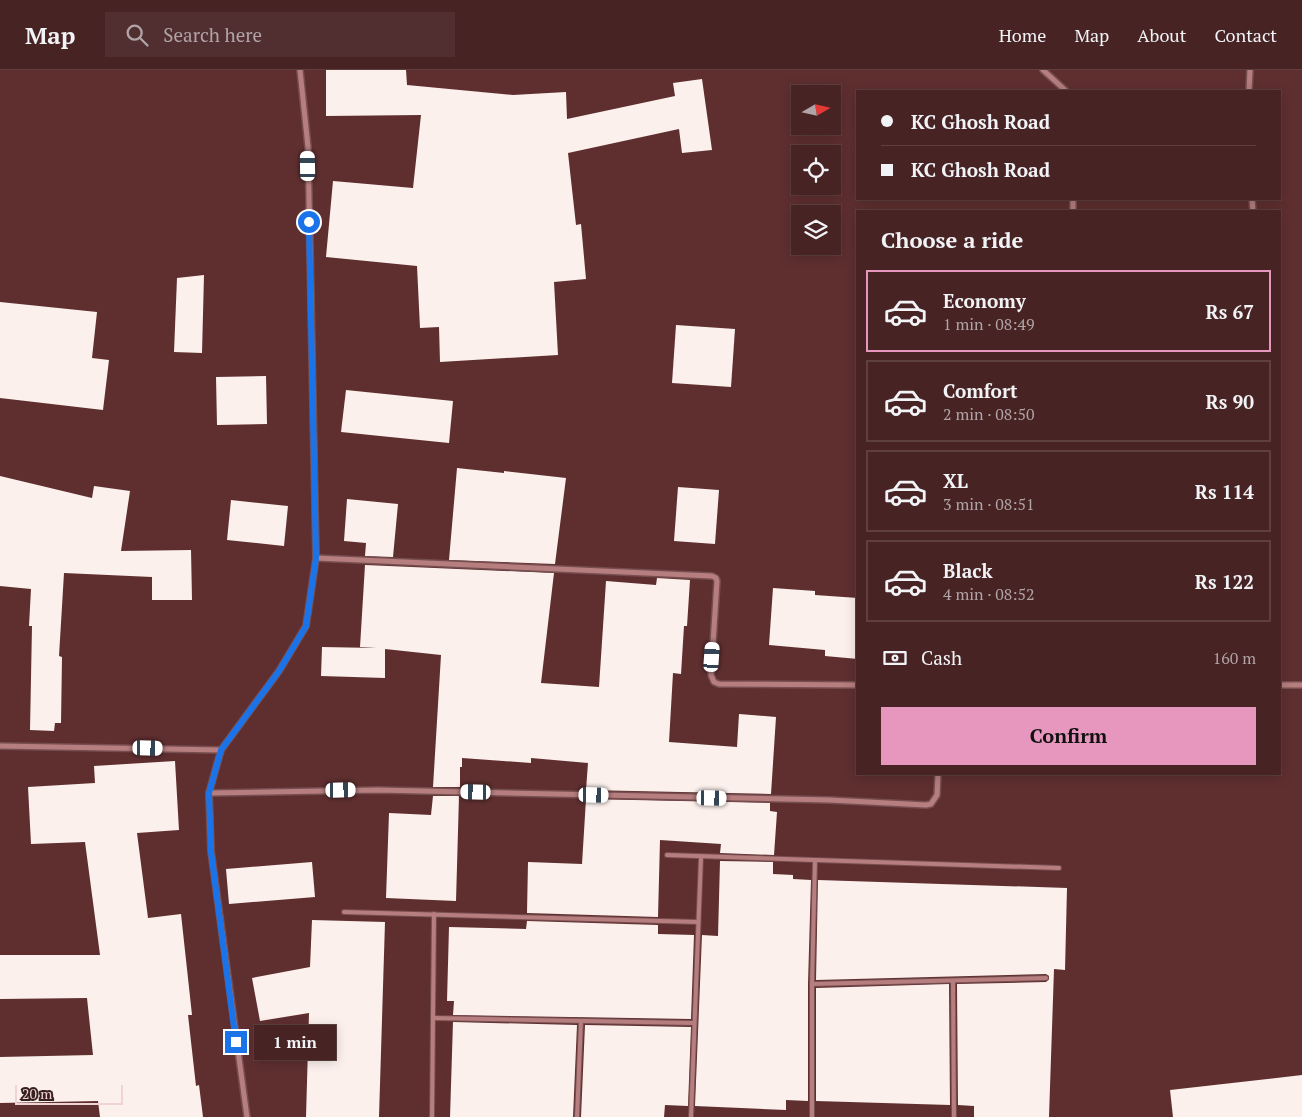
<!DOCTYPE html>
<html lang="en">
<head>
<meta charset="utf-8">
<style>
	:root { --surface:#472324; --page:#512f31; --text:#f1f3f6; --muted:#b0a4a6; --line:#5f4041; --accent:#e797bd }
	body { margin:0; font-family:"PT Serif",serif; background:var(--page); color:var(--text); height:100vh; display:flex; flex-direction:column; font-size:19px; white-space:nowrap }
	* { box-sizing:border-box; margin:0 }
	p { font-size:16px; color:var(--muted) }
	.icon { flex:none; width:28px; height:28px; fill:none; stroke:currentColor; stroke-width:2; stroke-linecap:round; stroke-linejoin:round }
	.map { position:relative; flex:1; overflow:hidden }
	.side { position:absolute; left:856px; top:140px; width:425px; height:565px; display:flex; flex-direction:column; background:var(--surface); border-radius:0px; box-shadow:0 2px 12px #0003,0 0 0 1px var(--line) }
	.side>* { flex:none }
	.hud { position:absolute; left:856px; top:20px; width:425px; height:110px; border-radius:0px; box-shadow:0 2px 12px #0003,0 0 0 1px var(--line); display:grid; align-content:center; height:110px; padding:0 25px; background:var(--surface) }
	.needle { width:32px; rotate:81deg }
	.controls { position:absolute; left:791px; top:15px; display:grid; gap:10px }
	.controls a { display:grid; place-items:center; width:50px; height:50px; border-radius:0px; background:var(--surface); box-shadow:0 2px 12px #0003,0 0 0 1px var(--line); font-size:25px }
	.scale { position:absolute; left:15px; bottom:12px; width:108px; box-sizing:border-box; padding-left:5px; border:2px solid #f2d3d3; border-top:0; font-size:14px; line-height:18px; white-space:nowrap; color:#f2d3d3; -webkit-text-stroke:4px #351f1f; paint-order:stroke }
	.end { position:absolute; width:22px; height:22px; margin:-11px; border:6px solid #1a73e8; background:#fff; box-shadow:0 0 0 2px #fff }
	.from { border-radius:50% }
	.bubble { position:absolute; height:35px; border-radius:0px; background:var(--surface); box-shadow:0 2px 12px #0003,0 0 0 1px var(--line); font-size:16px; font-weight:600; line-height:35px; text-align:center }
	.car { position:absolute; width:15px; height:30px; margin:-15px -8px; border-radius:6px; box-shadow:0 0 4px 1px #0007; background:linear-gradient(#fff 24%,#345 0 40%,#fff 0 76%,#345 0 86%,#fff 0) }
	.hud b { display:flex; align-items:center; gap:18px; height:48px; font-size:19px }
	.hud b+b { border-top:1px solid var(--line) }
	.hud i { width:12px; height:12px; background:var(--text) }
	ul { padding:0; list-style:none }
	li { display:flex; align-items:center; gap:15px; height:82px; margin:0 10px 8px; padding:0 15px; border:2px solid var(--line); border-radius:0px }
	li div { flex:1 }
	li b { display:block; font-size:19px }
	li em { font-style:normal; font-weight:600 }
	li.on { border-color:var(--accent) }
	li>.icon { width:45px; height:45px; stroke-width:1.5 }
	h2 { padding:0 25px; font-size:22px; line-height:60px }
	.pay { display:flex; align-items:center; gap:12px; height:55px; padding:0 25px; font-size:19px }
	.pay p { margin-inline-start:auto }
	.action { display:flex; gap:10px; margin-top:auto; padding:10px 25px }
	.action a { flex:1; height:58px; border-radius:0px; background:var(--accent); color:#111; font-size:20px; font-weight:600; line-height:58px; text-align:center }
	header { display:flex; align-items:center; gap:30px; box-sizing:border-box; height:70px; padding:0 25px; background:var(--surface); border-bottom:1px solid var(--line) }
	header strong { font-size:24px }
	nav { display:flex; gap:28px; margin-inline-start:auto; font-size:18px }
	.search { width:350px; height:45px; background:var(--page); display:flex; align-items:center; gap:12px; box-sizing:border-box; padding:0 18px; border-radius:0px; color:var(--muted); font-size:19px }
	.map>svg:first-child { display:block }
</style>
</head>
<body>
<header>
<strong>Map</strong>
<div class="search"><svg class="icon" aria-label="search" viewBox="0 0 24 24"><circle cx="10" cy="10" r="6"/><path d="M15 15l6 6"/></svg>Search here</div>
<nav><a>Home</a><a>Map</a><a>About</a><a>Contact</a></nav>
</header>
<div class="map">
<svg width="1302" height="1047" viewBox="0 0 1302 1047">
	<rect width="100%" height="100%" fill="#5f2f30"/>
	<g fill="#fbf0ec">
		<polygon points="326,0 406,0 407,15 513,25 566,22 567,49 675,26 673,13 702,9 712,80 682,83 679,59 568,83 576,155 581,154 586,209 554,212 558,285 440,292 439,257 420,258 417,196 326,187 333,111 413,118 421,45 326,46"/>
		<polygon points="204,205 202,283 174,282 177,208"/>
		<polygon points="0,232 97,242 92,288 109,290 103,340 0,328"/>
		<polygon points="676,255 735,259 731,317 672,313"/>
		<polygon points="266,306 267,354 217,355 216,307"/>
		<polygon points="346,320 453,331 449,373 341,362"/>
		<polygon points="457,398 504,403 504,401 566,408 555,494 449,490"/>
		<polygon points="0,406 92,428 94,416 130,421 121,481 191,480 192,530 152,530 152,507 64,503 59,586 62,587 61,653 55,653 54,661 30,660 32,556 29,556 31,519 0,516"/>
		<polygon points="678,417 719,420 715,474 674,471"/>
		<polygon points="347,429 398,434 393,487 365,486 366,473 344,471"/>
		<polygon points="231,430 288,436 284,476 227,470"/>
		<polygon points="365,495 554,503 541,613 599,617 606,511 656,515 657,508 690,510 687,556 684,556 681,604 673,603 669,672 737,677 739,644 776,647 771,724 586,720 588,693 531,688 531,693 462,688 462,697 460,697 460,717 433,717 441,585 385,579 385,608 321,606 322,577 376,578 360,577"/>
		<polygon points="773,518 815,521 815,525 858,528 858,589 825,586 825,580 769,575"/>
		<polygon points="175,691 179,760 137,763 148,848 181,844 192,945 188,945 196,1016 199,1015 203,1047 100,1047 98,1031 0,1033 0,987 93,985 87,928 0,929 0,885 100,885 85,772 31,774 28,717 95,713 94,696"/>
		<polygon points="433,726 459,726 456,831 386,828 389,743 431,745"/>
		<polygon points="586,729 770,733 770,741 777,742 774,785 720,783 721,774 660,770 658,847 527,843 528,792 582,794"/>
		<polygon points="720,791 773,792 773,804 793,805 793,809 811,810 808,914 808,1031 786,1030 786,1040 695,1036 702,865 718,866"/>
		<polygon points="312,792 315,827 229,834 226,799"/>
		<polygon points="818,810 1067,818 1065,900 1054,899 1049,1047 974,1047 974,1036 958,1035 957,914 1046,912 1049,909 1049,906 1046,904 816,910"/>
		<polygon points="312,850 385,852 379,1047 306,1047 309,943 260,951 252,908 310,897"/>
		<polygon points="527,851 658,855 658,864 694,865 691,949 453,945 454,931 447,931 449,857 526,859"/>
		<polygon points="949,914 950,1035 816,1031 816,918"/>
		<polygon points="453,952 577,955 573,1047 450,1047"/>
		<polygon points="585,955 691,957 688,1036 665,1035 664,1047 581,1047"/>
		<polygon points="1302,1005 1302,1047 1173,1047 1170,1020"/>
	</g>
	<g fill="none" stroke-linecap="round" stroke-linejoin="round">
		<defs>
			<g id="service">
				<polyline points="667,785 1059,798"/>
				<polyline points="815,791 812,914 1046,908"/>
				<polyline points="344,842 698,852"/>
				<polyline points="953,911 954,1047"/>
				<polyline points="433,948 694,953"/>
				<polyline points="432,1047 434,844"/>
				<polyline points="577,1047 581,951"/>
				<polyline points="691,1047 701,787"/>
				<polyline points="812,1047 812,914"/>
			</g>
			<g id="minor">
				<polyline points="1043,0 1066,21"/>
				<polyline points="1249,21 1250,0"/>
				<polyline points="1252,129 1253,141"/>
				<polyline points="1073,141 1073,129"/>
				<polyline points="316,488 712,506 716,508 717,511 711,605 714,612 719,614 858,615"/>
				<polyline points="1280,615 1302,615"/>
				<polyline points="0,676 221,680"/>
				<polyline points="209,723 378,720 830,730 926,735 931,734 937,725 938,704"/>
				<polyline points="247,1047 211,781 209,723 221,680 279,601 306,556 316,488 308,77 300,0"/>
			</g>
		</defs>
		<use href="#service" stroke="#774e50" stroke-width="6"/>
		<use href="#minor" stroke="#774e50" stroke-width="8"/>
		<use href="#service" stroke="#b67e7e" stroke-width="4"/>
		<use href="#minor" stroke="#b67e7e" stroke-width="5"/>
	</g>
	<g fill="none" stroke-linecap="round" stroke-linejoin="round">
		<polyline stroke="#1a73e8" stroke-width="6" points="236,972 211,782 209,723 221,680 279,601 306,556 316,488 309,152"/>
	</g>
</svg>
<div class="controls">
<a><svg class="needle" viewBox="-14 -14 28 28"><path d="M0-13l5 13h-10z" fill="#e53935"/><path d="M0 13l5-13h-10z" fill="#b0a4a6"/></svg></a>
<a><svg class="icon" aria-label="locate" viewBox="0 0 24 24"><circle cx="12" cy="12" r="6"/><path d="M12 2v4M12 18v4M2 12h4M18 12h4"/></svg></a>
<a><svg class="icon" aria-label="layers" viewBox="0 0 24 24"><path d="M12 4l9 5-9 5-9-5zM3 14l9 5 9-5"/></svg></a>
</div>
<div class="scale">20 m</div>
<i class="end from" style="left:309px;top:152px"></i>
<i class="end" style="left:236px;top:972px"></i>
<div class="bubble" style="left:254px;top:955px;width:82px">1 min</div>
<i class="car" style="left:308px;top:96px;rotate:359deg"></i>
<i class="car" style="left:712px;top:587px;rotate:4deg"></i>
<i class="car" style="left:148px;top:678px;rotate:91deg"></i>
<i class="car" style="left:341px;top:720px;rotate:89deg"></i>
<i class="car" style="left:476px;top:722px;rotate:271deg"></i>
<i class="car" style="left:594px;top:725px;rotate:91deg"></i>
<i class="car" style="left:712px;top:728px;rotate:91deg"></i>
<div class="hud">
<b><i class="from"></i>KC Ghosh Road</b>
<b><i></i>KC Ghosh Road</b>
</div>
<section class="side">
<h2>Choose a ride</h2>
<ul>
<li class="on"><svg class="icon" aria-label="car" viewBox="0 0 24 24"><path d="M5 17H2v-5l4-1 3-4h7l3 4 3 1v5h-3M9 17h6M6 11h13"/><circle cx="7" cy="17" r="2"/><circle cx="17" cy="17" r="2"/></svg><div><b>Economy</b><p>1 min · 08:49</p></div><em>Rs 67</em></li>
<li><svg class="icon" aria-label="car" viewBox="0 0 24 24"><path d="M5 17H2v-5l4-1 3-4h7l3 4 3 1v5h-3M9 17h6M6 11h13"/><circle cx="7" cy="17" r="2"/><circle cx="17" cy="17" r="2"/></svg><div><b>Comfort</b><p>2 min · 08:50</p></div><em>Rs 90</em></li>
<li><svg class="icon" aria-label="car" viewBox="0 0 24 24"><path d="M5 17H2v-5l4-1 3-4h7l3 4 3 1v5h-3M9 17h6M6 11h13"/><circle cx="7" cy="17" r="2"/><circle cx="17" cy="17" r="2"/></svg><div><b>XL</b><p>3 min · 08:51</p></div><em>Rs 114</em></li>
<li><svg class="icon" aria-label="car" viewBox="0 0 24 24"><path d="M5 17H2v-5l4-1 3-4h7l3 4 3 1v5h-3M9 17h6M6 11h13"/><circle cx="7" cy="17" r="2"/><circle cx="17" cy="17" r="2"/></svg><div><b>Black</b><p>4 min · 08:52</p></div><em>Rs 122</em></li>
</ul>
<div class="pay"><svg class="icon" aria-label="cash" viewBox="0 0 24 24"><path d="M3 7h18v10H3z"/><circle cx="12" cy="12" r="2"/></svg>Cash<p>160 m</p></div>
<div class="action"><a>Confirm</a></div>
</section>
</div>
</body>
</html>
